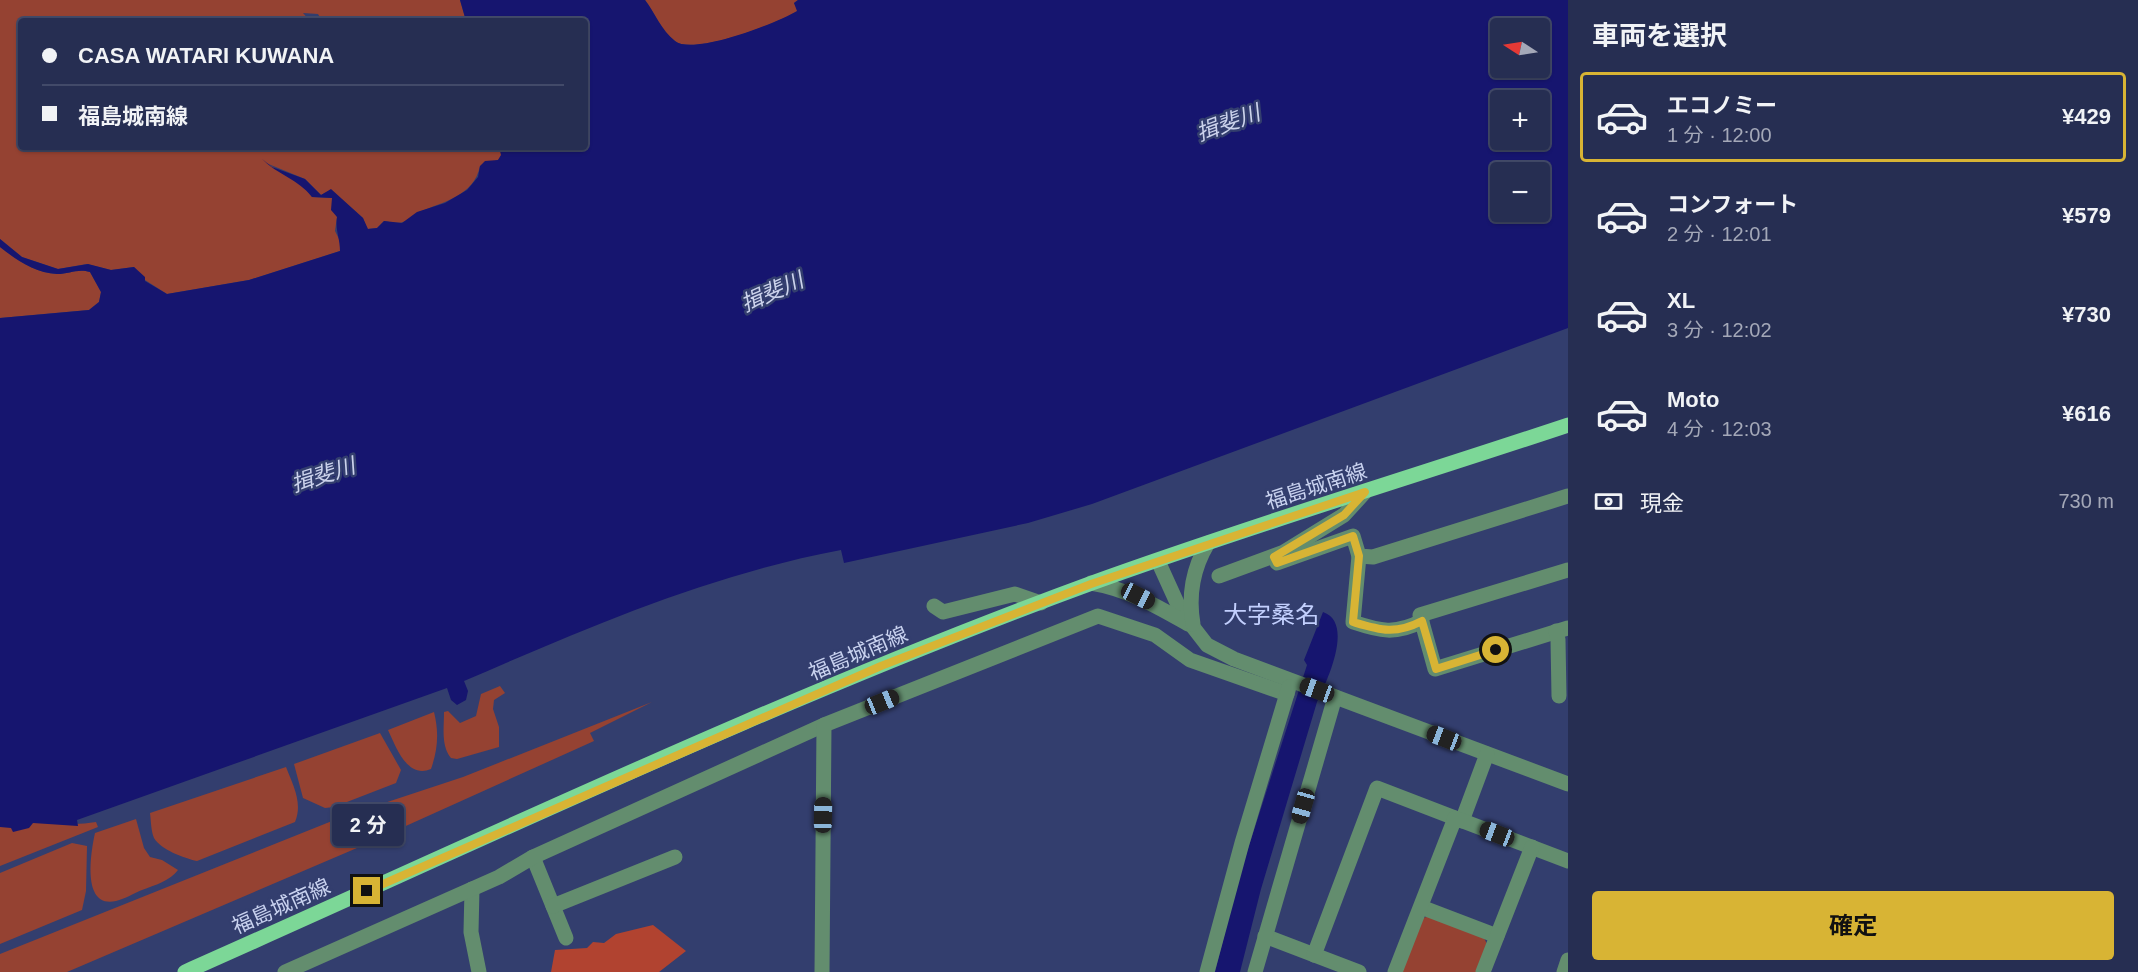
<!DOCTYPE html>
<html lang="ja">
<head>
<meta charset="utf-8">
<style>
	:root { --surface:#262e52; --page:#2e3659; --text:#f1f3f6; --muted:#a4a8b8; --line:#424a69; --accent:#d8b434 }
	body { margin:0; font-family:Helvetica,"Noto Sans JP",sans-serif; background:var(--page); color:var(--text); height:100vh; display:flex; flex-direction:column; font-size:22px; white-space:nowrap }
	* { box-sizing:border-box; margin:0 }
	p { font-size:20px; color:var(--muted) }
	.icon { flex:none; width:33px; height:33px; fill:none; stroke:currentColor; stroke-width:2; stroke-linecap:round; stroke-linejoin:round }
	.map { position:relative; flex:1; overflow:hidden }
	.side { display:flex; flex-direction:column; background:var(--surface); width:570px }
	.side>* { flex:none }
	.top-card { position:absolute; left:18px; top:18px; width:570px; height:132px; border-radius:6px; box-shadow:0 2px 4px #0004,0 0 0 2px var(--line); display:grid; align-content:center; height:132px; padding:0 24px; background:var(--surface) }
	.needle { width:39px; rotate:282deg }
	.buttons { position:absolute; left:1490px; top:18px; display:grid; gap:12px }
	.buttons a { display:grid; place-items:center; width:60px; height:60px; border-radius:6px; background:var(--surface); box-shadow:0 2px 4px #0004,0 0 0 2px var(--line); font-size:30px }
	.end { position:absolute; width:27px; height:27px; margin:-14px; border:8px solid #d8b434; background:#111; box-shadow:0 0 0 3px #111 }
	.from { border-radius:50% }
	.bubble { position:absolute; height:42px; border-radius:6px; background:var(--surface); box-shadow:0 2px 4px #0004,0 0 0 2px var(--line); font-size:20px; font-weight:700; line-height:42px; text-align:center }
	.car { position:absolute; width:18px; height:36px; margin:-18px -9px; border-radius:8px; box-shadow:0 0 4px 2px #0007; background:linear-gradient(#222 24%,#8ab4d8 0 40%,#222 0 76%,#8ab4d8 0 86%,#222 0) }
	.top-card b { display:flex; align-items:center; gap:21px; height:57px; font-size:22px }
	.top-card b+b { border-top:2px solid var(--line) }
	.top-card i { width:15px; height:15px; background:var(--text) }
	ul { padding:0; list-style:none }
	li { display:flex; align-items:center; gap:18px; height:90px; margin:0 12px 9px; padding:0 12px; border:3px solid transparent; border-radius:6px }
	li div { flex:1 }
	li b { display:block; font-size:22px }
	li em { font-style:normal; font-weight:700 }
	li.active { border-color:var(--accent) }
	li>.icon { width:54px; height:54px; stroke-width:1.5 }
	h2 { padding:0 24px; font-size:27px; line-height:72px }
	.pay { display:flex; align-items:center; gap:15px; height:66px; padding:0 24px; font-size:22px }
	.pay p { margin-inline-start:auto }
	.action { display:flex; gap:12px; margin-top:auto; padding:12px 24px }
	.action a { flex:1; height:69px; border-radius:6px; background:var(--accent); color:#111; font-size:24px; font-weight:700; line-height:69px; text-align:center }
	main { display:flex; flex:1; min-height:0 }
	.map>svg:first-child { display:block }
</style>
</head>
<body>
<main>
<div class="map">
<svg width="1568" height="972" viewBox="0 0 1568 972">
	<rect width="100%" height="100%" fill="#333e6e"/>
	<g fill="#954232">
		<path d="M0,0H460L466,21H322L318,14L303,13L310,21H21V147H219V150L223,147H499L502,155L498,160L480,166C474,196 443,202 419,212C413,214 409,221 403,222C397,224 390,222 384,221L377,228L367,229L363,218L331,190L321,195L305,179L266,163L302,184L312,197L333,198L337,217L335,231L340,241V251L249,280L167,294L145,280L134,267L111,270L87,264L58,269L22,257L0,239Z"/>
		<path d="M645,0H798L794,3L798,11C778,23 693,56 675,41C661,31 655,13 645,0Z"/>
		<path d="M0,247C16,259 35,273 57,274C69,274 78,268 90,272L101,292L99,302L89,310L0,318Z"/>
		<path d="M500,686L505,693L494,700L493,709L499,727V747L457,759L451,758C441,746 444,728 444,712L448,711L460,723L476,716L481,694Z"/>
		<polygon points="652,702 590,733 594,741 357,848 67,972 0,972 0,954 342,817 463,777"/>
		<path d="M434,712C439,732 438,749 431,769C407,779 396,747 388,730Z"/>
		<polygon points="380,733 401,770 396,783 334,807 325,808 303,798 294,764"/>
		<path d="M286,767C293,785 303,803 295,822L197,861C184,858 161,850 154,838C151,831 151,821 150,813Z"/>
		<path d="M136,819L144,848L150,857L162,860L178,870C170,881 155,885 142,890C134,893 125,899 116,901C81,909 91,851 95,833Z"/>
		<path d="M96,822L98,827L0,866V827C12,827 21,824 33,823C55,822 74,826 96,822Z"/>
		<polygon points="72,843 87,846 86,891 82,910 0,944 0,873"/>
		<polygon points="1430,916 1483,936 1487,944 1476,972 1402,972 1423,918"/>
	</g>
	<polygon fill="#b14330" points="653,925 686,951 659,972 551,972 555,950 587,948 593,942 604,943 616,934"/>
	<g fill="#16156f" fill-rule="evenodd">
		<path d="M460,0H645C655,13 661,30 675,41C693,56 777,23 797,11L794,3L798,0H1568V328L1092,504L1028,523L844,563L841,550C708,575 587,628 464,681L468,691L466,700L457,705L451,700L447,688L77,820L78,826L33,823L29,828L13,832L11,828L0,827V318L89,310L99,302L101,292L90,272C78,268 69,274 57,274C35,273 15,259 0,247V239L22,257L58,269L88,264L111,270L134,267L145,277V281L167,294L249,280L340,251C340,238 335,230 337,217L331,210L332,198L312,197C298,179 278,175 262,159L272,167L305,179L321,195L331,189L363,218L368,229L377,228L384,221L402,223L417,212L445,203L467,190L478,177L480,166L485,161L498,160L501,155L499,147H585V21H466ZM1539,28V68H1500V28ZM1500,100H1539V140H1500ZM1500,172H1539V212H1500Z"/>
		<path d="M1323,612C1355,623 1326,683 1317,702L1261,889L1240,972H1215L1239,877L1307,665L1304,660Z"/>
	</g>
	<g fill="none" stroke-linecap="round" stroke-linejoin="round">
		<g stroke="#638d6e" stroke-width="15">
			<path d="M1359,556L1353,622C1380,631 1395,635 1422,621"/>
			<polyline points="1274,557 1277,563 1353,536 1359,556 1373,557 1568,496"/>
			<polyline points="1158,561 1178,605 1193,627 1207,645 1234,659 1568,784"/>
			<polyline points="1568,570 1420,615 1435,669 1568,628"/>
			<polyline points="1219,576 1284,552 1344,515 1365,492"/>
			<path d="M1091,583C1128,589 1156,606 1188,624"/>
			<polyline points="934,606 943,612 1015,594 1041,603"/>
			<path d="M1193,624C1188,595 1193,568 1208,543"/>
			<polyline points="1556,631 1558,640 1559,696"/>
			<polyline points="1462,821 1487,754"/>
			<polyline points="533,857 566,938"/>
			<polyline points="472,889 471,932 479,972"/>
			<polyline points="553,906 675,857"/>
			<polyline points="1421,907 1497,936"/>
			<polyline points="1265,936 1359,972"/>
			<polyline points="1314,955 1377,788 1455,818"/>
			<polyline points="285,972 499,877 533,857 824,725 1098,616 1155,635 1190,660 1287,694"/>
			<polyline points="822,972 824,725"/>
			<polyline points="1207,972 1242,843 1289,687"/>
			<polyline points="1255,972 1335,697"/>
			<polyline points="1395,972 1455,818 1568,861"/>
			<polyline points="1483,972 1532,847"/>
			<polyline points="1564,972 1568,960"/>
		</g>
		<path stroke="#7cd797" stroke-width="15" d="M185,972C485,839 783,696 1092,583C1249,526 1409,478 1568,425"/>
	</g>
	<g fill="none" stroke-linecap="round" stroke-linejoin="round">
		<path stroke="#d8b434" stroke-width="8" d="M367,891L881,666L1091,584L1365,492L1344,515L1274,557L1277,563L1353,536L1359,556L1353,622C1380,630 1395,635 1422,621L1436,669L1496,650"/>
	</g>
	<g text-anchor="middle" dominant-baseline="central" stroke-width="5" stroke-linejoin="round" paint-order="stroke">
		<g font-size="21" fill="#c9d2ef" stroke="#333e6e">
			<text transform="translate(1316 486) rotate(-18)">福島城南線</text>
			<text transform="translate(858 653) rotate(-23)">福島城南線</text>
			<text transform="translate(281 906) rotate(-24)">福島城南線</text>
		</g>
		<g font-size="22" font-style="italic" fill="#ccd3ec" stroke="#333e6e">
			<text transform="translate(1228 123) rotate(-20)">揖斐川</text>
			<text transform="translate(772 292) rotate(-24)">揖斐川</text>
			<text transform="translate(323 475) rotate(-18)">揖斐川</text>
		</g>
		<g font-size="24" fill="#c2cffd" stroke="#333e6e">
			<text x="1271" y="614">大字桑名</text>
		</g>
	</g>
</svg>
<div class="buttons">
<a><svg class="needle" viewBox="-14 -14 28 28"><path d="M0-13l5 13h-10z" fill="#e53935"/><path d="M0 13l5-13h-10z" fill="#a4a8b8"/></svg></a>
<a>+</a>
<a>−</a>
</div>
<i class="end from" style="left:1496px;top:650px"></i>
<i class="end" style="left:367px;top:891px"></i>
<div class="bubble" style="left:332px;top:804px;width:72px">2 分</div>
<i class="car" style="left:1138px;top:596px;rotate:117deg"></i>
<i class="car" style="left:1317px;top:690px;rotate:290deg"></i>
<i class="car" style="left:882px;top:702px;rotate:68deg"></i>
<i class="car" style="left:1444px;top:738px;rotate:291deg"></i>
<i class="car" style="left:1303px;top:806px;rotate:196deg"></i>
<i class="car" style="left:823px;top:815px;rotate:1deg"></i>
<i class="car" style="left:1497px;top:834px;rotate:291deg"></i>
<div class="top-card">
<b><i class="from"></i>CASA WATARI KUWANA</b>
<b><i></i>福島城南線</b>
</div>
</div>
<section class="side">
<h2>車両を選択</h2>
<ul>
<li class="active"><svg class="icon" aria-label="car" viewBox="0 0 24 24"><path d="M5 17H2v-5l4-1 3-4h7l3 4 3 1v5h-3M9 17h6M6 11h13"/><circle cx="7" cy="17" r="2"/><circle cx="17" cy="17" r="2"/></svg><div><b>エコノミー</b><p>1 分 · 12:00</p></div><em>¥429</em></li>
<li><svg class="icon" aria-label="car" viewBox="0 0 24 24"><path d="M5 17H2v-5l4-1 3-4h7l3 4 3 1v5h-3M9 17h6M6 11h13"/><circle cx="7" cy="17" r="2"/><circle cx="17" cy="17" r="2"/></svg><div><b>コンフォート</b><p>2 分 · 12:01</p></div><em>¥579</em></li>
<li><svg class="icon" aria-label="car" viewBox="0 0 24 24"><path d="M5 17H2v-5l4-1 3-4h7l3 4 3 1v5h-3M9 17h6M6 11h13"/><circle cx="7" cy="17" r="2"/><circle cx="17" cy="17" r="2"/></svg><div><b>XL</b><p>3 分 · 12:02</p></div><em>¥730</em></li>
<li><svg class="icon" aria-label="car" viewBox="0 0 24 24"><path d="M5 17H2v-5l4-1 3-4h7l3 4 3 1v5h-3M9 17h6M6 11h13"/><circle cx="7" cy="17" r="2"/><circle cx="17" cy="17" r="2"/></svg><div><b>Moto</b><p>4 分 · 12:03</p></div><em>¥616</em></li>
</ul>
<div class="pay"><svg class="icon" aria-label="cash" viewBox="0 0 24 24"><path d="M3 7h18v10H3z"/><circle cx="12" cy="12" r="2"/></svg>現金<p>730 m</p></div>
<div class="action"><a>確定</a></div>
</section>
</main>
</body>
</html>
